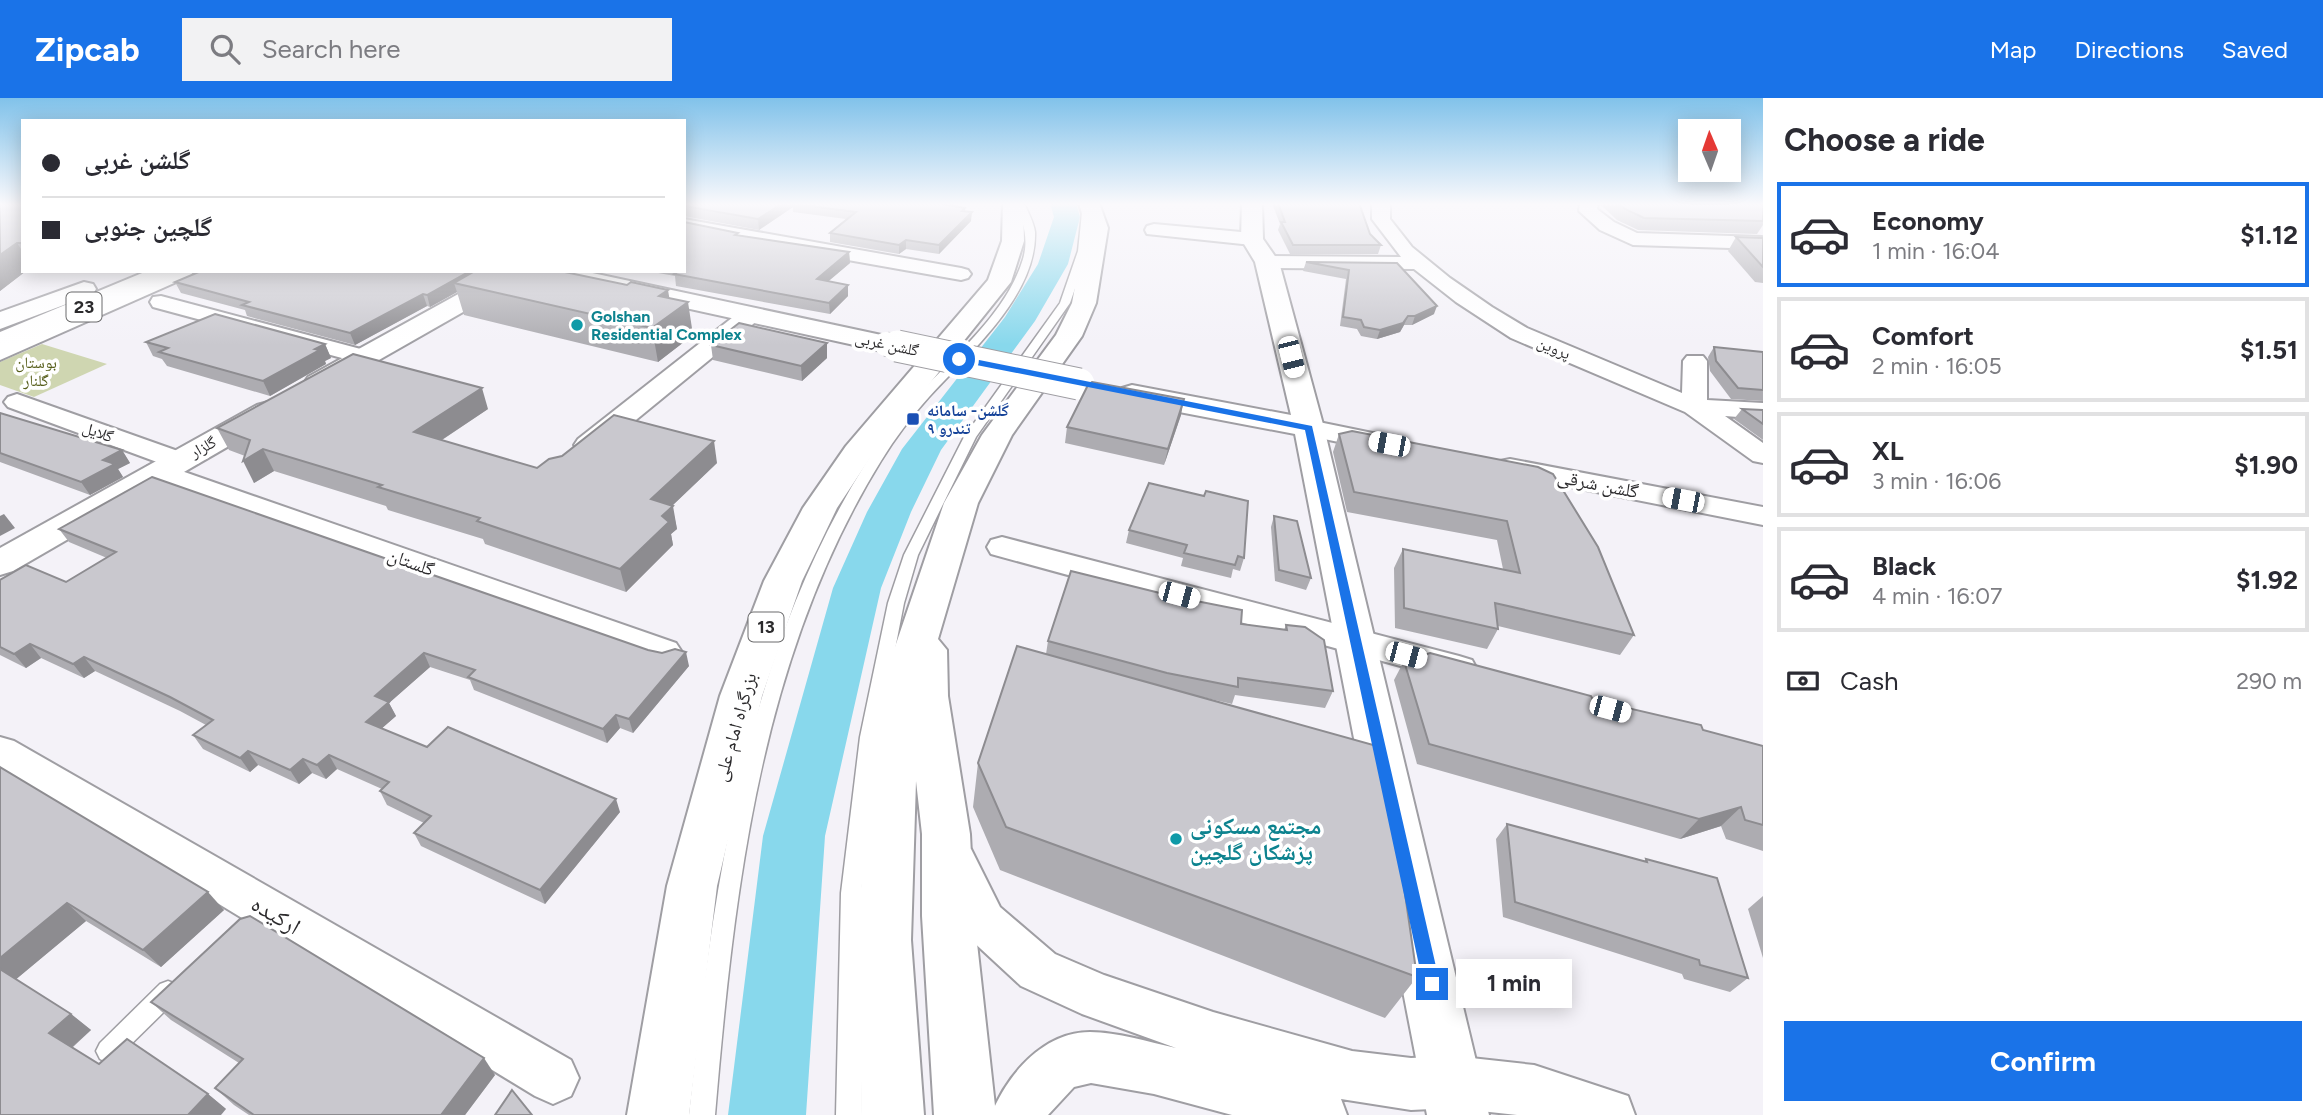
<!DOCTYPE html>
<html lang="en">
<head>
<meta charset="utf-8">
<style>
	:root { --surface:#fff; --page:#f2f2f3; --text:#2b2b33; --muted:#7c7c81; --line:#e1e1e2; --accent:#1a73e8 }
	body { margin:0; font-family:Figtree,"Noto Naskh Arabic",sans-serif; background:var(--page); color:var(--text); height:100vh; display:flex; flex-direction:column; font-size:26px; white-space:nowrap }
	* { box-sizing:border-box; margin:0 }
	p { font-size:23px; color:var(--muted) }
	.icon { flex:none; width:38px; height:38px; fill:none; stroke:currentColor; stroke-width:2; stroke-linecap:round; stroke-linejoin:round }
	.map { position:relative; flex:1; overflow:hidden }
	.drawer { display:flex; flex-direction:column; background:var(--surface); width:560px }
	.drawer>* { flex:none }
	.guide { position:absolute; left:21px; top:21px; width:665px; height:154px; border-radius:0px; box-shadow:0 4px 18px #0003; display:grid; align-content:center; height:154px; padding:0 21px; background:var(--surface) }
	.needle { width:46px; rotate:358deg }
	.controls { position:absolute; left:1678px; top:21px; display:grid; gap:14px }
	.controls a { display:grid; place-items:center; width:63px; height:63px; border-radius:0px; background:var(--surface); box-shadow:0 4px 18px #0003; font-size:35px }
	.end { position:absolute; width:32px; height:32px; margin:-16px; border:9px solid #1a73e8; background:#fff; box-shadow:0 0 0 4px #fff }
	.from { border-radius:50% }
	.bubble { position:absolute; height:49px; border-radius:0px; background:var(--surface); box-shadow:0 4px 18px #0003; font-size:23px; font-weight:700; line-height:49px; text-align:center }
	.car { position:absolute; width:21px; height:42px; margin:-21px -10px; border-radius:9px; box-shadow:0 0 5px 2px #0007; background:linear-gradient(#fff 24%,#345 0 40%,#fff 0 76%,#345 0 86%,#fff 0) }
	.guide b { display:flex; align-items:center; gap:24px; height:66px; font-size:26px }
	.guide b+b { border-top:2px solid var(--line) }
	.guide i { width:18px; height:18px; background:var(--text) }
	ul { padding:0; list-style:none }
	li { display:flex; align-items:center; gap:21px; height:105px; margin:0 14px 10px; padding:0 7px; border:4px solid var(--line); border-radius:0px }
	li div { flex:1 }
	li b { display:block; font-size:26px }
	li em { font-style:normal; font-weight:700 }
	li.current { border-color:var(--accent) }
	li>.icon { width:63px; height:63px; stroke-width:1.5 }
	h2 { padding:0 21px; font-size:32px; line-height:84px }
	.pay { display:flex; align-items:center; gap:18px; height:77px; padding:0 21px; font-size:26px }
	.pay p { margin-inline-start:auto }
	.action { display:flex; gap:14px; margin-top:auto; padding:14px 21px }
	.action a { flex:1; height:80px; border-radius:0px; background:var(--accent); color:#fff; font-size:28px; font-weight:700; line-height:80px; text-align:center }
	header { display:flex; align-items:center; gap:42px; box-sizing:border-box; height:98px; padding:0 35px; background:var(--accent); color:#fff }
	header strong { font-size:33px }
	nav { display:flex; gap:38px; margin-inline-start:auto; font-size:24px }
	.search { width:490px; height:63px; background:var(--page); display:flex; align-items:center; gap:18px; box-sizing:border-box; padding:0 24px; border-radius:0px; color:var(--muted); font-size:26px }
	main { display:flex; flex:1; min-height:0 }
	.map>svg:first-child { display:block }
</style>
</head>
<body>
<header>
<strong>Zipcab</strong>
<div class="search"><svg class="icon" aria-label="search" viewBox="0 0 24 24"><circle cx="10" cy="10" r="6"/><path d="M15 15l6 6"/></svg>Search here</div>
<nav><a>Map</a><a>Directions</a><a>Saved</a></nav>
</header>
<main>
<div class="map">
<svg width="1763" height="1017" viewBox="0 0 1763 1017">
	<rect width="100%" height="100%" fill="#f4f2f8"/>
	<polygon fill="#cfd6b1" points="42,246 107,266 34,299 0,287 0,264"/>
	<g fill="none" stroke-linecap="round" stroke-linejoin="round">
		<polygon fill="#88d8ec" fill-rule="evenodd" points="1050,105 1076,105 1080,119 1068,166 1035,223 941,352 911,414 881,490 825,738 806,1017 728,1017 763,738 833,490 867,414 902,351 1005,219 1038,166 1054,119"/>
		<defs>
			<g id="lane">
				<path d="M1016,105H1024C1028,114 1034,125 1035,134C1037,198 968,256 929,299C911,319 895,340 881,363C760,559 734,792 715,1017H689C713,792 743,561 866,365C882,340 900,316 921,294C957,255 1007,214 1023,161C1029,140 1023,124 1016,105Z"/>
				<polygon points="1083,105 1091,105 1088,153 1070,205 976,339 918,457 904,505 878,639 861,795 862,1017 836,1017 841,795 860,639 888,505 904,457 964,339 1060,205 1078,153"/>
				<polygon points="168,883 176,886 179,894 176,902 116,961 108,965 100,961 96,953 100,945 160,886"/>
			</g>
			<g id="street">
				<polygon points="1372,105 1390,105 1390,121 1412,149 1450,180 1492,209 1527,230 1682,295 1683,263 1687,258 1703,258 1707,263 1707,302 1763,305 1763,321 1725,318 1763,345 1763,365 1753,363 1685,314 1511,240 1456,204 1414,171 1267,170 1260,168 1257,164 1260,160 1267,158 1401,159 1372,121"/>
				<polygon points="1580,105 1598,105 1597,111 1614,124 1637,135 1762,139 1763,151 1633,147 1600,132 1579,113"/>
				<polygon points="684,121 961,170 968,172 971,176 968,180 961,182 684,133"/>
				<polygon points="1154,126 1252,135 1262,141 1252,147 1147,136 1145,132 1147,128"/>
				<polygon points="161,198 372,254 376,259 372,264 364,266 153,209 150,204 153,199"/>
				<polygon points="750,210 758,212 761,217 758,222 598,353 588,355 578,353 574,347 578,341 742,212"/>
				<polygon points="17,296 189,357 193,363 189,369 173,370 676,545 682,554 676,563 664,566 652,563 148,380 144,374 148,368 165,367 8,309 4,304 8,299"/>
				<polygon points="1309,322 1392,339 1395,345 1392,351 1382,353 1300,336 1296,330 1300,324"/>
				<polygon points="1510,361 1763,409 1763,427 1500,375 1496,369 1500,363"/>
				<polygon points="1002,439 1459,558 1472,562 1477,571 1472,580 1459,584 991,456 987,449 991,442"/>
				<polygon points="0,639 14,643 571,962 579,980 571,998 553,1006 535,998 0,673"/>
				<path d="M956,745L971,751L1000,809L1055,856L1104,877L1213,914L1352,953L1411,960L1453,958L1534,967L1628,998L1635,1017H1517L1453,1010L1411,1012L1341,1001L1347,1017H1232L1154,996L1091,985L1074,989L1048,1017H991C1007,977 1043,934 1090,934C1118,934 1148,944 1176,950L1082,916L1021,888L968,839L934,764L941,751Z"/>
			</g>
			<g id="secondary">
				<polygon points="1242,105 1262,105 1263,141 1279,164 1324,330 1489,1017 1427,1017 1295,336 1132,305 1122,302 1117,296 1122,290 1132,287 1291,317 1255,164 1241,141"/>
				<polygon points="162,173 194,173 190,178 0,262 0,244"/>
				<polygon points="500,173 530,173 526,178 328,291 318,294 308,291 304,285 308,279"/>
				<polygon points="537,173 583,173 886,238 895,240 899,246 895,252 886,254 549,180 541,178"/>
				<polygon points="84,184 93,186 96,191 93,196 0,231 0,214"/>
				<polygon points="268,304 279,307 283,313 279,319 13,473 0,477 0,450 257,307"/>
			</g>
			<g id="highway">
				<polygon points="1003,105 1023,105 1024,143 1011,184 870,360 837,410 802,483 762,598 717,788 689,1017 627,1017 667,788 720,598 764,483 803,410 846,348 988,182 1002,143"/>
				<polygon points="1079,105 1099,105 1108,130 1096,205 1082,238 1012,337 978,405 938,541 947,552 948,598 970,736 974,818 996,1017 934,1017 922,818 922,736 916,683 911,842 924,1017 862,1017 857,842 870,673 881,590 944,405 982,337 1056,237 1072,205 1086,130"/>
				<polygon points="147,173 180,173 176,178 0,252 0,234"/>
			</g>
		</defs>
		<use href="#lane" stroke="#9f9ea3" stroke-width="3"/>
		<use href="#street" stroke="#9f9ea3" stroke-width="4"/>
		<use href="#secondary" stroke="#9f9ea3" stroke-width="4"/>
		<use href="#highway" stroke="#9f9ea3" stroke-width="4"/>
		<use href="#lane" fill="#fff" fill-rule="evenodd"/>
		<use href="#street" fill="#fff" fill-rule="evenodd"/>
		<use href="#secondary" fill="#fff" fill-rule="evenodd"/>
		<use href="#highway" fill="#fff" fill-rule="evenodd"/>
		<defs>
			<polyline id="secondary-bridge-far1" points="886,246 905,250"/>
			<polyline id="secondary-bridge" points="897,248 1079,286"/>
		</defs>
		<use href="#secondary-bridge-far1" stroke="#9f9ea3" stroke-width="25" stroke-linecap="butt"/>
		<use href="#secondary-bridge" stroke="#9f9ea3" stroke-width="33" stroke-linecap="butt"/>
		<use href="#secondary-bridge-far1" stroke="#fff" stroke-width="24"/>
		<use href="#secondary-bridge" stroke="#fff" stroke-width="31"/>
	</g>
	<g fill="#adacb1">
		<polygon points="0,105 23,105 23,173 26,173 0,193"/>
		<polygon points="684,105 935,106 937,105 955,105 952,108 965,110 965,113 971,123 939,156 906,151 899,156 830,144 830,135 846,121 793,114 793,109 759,132 684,118"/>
		<polygon points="1272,105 1359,105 1370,136 1381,147 1378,156 1290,156 1278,132 1280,126"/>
		<polygon points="1602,105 1763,105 1763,127 1757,136 1638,132 1617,122 1601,107"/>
		<polygon points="738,137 849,154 850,165 828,183 848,198 830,216 676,188 675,178 647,173 684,173"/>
		<polygon points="1736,139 1763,140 1763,185 1755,184 1728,153"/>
		<polygon points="1306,164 1397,165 1434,216 1412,227 1404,227 1400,234 1377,241 1361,238 1357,231 1340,228 1346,181 1303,173"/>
		<polygon points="560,173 669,200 693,237 658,264 464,217 457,194 430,209 427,208 355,247 247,218 245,212 181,195 175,184"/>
		<polygon points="146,244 325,246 331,260 325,263 326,266 270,298 167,268 162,261 153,258"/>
		<polygon points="827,245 827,260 802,283 713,262 711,247"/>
		<polygon points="1714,249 1763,254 1763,303 1731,301 1710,273 1708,259"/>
		<polygon points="488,311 442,342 537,370 717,365 672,408 677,431 671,436 673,447 626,494 485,446 483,441 388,412 386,408 274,373 254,385 245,358 229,352 217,330"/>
		<polygon points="1742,311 1763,312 1763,342 1734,321"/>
		<polygon points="0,315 122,352 130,365 118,371 123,379 90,397 0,364"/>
		<polygon points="1181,317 1164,367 1065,345 1067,329"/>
		<polygon points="1339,336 1538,369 1634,537 1620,557 1498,528 1498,531 1487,551 1395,530 1394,470 1403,451 1503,471 1497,442 1347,414 1333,354"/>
		<polygon points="1274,418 1311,480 1306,492 1275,483 1271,429"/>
		<polygon points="59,431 689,568 633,635 620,630 607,645 474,592 470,582 430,569 389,605 396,618 381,631 427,649 620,714 545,806 421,748 414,735 424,725 387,707 380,693 382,691 337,671 326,681 312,675 299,686 258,667 250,674 203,651 193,637 206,627 180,613 95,573 84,580 41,560 26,570 0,557 0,482 66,484 107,460 69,444"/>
		<polygon points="1129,432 1244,460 1240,473 1233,471 1231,480 1181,468 1183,460 1126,445"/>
		<polygon points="1241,526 1284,532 1286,527 1333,593 1325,610 1235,597 1232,606 1202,599 1417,879 1385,920 1000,772 973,709 978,665 1046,556 1048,543"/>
		<polygon points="1404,563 1593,602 1763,648 1763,753 1726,741 1721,728 1680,741 1417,666 1394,582"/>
		<polygon points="0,669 224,812 161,869 86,823 16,881 71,916 91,932 72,950 99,966 208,996 226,1011 0,1017"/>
		<polygon points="1507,726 1644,763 1646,761 1748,880 1730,894 1684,881 1682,876 1503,819 1496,741"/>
		<polygon points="1763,798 1763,860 1748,811"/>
		<polygon points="151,904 495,977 465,1017 249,1017 234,1007 215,990 239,965 171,922"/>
	</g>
	<g fill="#8d8c90">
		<polygon points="783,105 798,105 793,106 793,109 759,132 758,121"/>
		<polygon points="946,105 955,105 944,115 944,106"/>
		<polygon points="972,114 971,123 939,156 939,147"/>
		<polygon points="906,142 906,151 899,156 899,147"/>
		<polygon points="17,145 23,154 23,173 26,173 0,193 0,157"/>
		<polygon points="849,154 850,165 817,193 817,181"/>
		<polygon points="470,173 492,173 454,185 457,194 430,209 427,197"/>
		<polygon points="848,187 848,198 830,216 829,205"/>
		<polygon points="668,192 672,216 688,204 693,237 658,264 652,230 659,198"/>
		<polygon points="423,196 427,208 355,247 350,235"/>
		<polygon points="1437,208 1434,216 1412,227 1415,218"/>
		<polygon points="1408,218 1404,227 1400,234 1377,241 1380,232"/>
		<polygon points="827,245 827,260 802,283 801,268"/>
		<polygon points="325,246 331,260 325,263 326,266 270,298 263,283"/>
		<polygon points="482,290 488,311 422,355 414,334"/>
		<polygon points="1184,301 1181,317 1164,367 1168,351"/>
		<polygon points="714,343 717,365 655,424 651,401"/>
		<polygon points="263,351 274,373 254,385 243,363"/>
		<polygon points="122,352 130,365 118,371 123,379 90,397 81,384 103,362"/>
		<polygon points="673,408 677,431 671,436 673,447 626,494 620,471 662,418"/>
		<polygon points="4,416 15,430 0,438 0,418"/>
		<polygon points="30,546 41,560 26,570 14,556"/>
		<polygon points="686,554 689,568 633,635 629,621"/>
		<polygon points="424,555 430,569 389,605 396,618 373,638 366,624 375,598"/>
		<polygon points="84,559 95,573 84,580 73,566"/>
		<polygon points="616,617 620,630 607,645 603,631"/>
		<polygon points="248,653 258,667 250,674 240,660"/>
		<polygon points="329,657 337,671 326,681 317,667"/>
		<polygon points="303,661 312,675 299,686 290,672"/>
		<polygon points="616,701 620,714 545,806 540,792"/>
		<polygon points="1741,709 1721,728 1680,741 1699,721"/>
		<polygon points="208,794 224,812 161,869 143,852"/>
		<polygon points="67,805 86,823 14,883 0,872 0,860"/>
		<polygon points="71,916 91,932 70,951 49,935"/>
		<polygon points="484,960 495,977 465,1017 441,1017"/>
		<polygon points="208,996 226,1011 221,1017 188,1017"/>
	</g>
	<g fill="#c9c8ce" stroke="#8d8c90" stroke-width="2">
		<polygon points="0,105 23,105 23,145 17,145 0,157"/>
		<polygon points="684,105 783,105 758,121 684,108"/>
		<polygon points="794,105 927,105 935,106 937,105 946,105 944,106 965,110 962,113 972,114 939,147 906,142 899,147 830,135 856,114 793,106"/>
		<polygon points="1278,105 1359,105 1370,136 1381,147 1293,147 1281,124 1285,124"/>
		<polygon points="1618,105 1763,105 1763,123 1644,120 1623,110"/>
		<polygon points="684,124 738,135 735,137 849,154 817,181 848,187 829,205 674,176 679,173 684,173"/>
		<polygon points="1736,139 1763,140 1763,169"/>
		<polygon points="1306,164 1397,165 1437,208 1415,218 1408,218 1403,225 1380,232 1364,229 1361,222 1343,219 1349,172"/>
		<polygon points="201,173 470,173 427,197 423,196 350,235 242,207 249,204 175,184"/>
		<polygon points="475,173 560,173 627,187 631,184 668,192 659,198 688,204 652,230 454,185"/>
		<polygon points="215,216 325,246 315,251 320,252 263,283 159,254 168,250 146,244"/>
		<polygon points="739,225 827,245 801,268 711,247"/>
		<polygon points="1714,249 1763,254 1763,292 1738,290 1716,263"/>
		<polygon points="353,256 482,290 414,334 537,370 549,361 562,358 614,317 714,343 651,401 673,408 662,418 669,424 620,471 477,423 480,420 378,389 382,387 263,351 243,363 250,342 217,330"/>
		<polygon points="1092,284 1184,301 1168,351 1067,329 1088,287"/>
		<polygon points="1742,311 1763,312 1763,326"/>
		<polygon points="0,315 122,352 103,362 115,366 81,384 0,355"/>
		<polygon points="1352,333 1538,369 1553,376 1598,449 1634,537 1495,505 1498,531 1404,510 1403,451 1520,475 1507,423 1354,394 1339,336"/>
		<polygon points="152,379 648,552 662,555 675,551 686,554 629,621 616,617 603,631 468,579 475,572 424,555 375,598 389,604 366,624 427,649 448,629 616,701 540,792 414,735 431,718 380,693 389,684 329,657 317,667 303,661 290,672 248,653 240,660 193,637 213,622 170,599 84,559 73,566 30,546 14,556 0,549 0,482 26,467 66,484 116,454 59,431"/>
		<polygon points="1149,385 1204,398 1206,393 1248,403 1244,460 1238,458 1235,467 1184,455 1187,447 1129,432"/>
		<polygon points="1274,418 1297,423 1311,480 1279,472"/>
		<polygon points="1071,473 1176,499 1242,512 1241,526 1287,532 1286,527 1305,529 1324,542 1333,593 1238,580 1238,589 1167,575 1048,543"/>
		<polygon points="1017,548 1384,650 1417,879 1006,729 978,665"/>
		<polygon points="1430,555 1591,598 1593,602 1701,627 1703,632 1763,648 1763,727 1745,722 1741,709 1699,721 1429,646 1404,563"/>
		<polygon points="0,669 208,794 143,852 67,805 0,860"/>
		<polygon points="1507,726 1647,764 1646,761 1717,780 1748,880 1700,867 1699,862 1515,804"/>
		<polygon points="250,818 484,960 441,1017 254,1017 215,990 243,961 151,904 240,821"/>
		<polygon points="0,871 71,916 49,935 99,966 127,941 208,996 188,1017 0,1017"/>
		<polygon points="512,992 532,1017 495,1017"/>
	</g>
	<linearGradient id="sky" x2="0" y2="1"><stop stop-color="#81c2ea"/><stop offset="0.43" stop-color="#faf9fc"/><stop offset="1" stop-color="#faf9fc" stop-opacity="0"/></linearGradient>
	<rect width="1763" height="247" fill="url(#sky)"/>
	<polygon fill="#1a73e8" points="959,258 1312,328 1440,886 1437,892 1432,894 1426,892 1423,886 1305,332 956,263"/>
	<g fill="#0f9aa8" stroke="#fff" stroke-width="2.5">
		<circle cx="577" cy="227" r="7"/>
		<circle cx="1176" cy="741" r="7"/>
	</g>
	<rect fill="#1a4fb4" stroke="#fff" stroke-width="2.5" x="906" y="314" width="14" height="14" rx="3.5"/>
	<g text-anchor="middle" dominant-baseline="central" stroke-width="7" stroke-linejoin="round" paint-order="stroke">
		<g font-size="16" font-weight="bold" fill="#0d838f" stroke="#fff" text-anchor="start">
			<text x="591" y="218">Golshan<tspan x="591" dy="18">Residential Complex</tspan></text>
		</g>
		<g font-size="16" fill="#2c2b2d" stroke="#fff">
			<text transform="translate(887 246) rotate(12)">گلشن غربی</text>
			<text transform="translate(1554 250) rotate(23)">پروین</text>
			<text transform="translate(98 334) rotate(20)">گلایل</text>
			<text transform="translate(203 349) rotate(-29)">گلزار</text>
		</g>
		<g font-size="16" fill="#555d19" stroke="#fff">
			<text x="36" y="264">بوستان<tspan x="36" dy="18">گلنار</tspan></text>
		</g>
		<g font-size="16" font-weight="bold" fill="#164399" stroke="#fff" text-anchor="start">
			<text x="927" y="312">گلشن- سامانه<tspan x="927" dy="18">۹ تندرو</tspan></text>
		</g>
		<g fill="#fff" stroke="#6b6b6c" stroke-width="2">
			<rect x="66.5" y="194.5" width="35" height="29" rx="5"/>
			<rect x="748.5" y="514.5" width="35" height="29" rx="5"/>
		</g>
		<g font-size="18" font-weight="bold" fill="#2c2b2d">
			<text x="84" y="209">23</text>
			<text x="766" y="529">13</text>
		</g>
		<g font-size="19" fill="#2c2b2d" stroke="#fff">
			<text transform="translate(1598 386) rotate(11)">گلشن شرقی</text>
			<text transform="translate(411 464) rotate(20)">گلستان</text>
			<text transform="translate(735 629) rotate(-74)">بزرگراه امام علی</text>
		</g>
		<g font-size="23" font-weight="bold" fill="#0d838f" stroke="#fff" text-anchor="start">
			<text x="1190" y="728">مجتمع مسکونی<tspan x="1190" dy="26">پزشکان گلچین</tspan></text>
		</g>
		<g font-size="23" fill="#2c2b2d" stroke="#fff">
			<text transform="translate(276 817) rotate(31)">ارکیده</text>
		</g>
	</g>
</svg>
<div class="controls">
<a><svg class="needle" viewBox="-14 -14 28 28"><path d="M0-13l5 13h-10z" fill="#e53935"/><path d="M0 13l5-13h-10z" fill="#7c7c81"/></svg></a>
</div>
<i class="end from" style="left:959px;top:261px"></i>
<i class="end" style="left:1432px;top:886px"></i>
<div class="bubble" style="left:1456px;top:861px;width:116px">1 min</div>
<i class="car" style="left:1291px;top:259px;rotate:166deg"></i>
<i class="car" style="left:1389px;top:346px;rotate:281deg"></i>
<i class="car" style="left:1683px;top:402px;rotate:281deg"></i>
<i class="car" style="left:1179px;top:497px;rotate:105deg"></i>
<i class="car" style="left:1406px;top:557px;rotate:105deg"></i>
<i class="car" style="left:1610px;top:611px;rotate:105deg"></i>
<div class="guide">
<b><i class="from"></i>گلشن غربی</b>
<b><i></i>گلچین جنوبی</b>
</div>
</div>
<section class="drawer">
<h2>Choose a ride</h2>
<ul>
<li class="current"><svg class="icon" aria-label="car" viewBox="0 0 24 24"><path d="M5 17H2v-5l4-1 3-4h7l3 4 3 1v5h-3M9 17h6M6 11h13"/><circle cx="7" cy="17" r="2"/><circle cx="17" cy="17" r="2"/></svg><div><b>Economy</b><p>1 min · 16:04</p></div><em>$1.12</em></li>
<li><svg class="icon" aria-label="car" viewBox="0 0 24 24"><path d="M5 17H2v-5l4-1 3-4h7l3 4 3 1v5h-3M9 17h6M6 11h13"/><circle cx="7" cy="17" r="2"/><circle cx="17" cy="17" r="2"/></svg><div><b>Comfort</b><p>2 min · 16:05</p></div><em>$1.51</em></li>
<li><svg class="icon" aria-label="car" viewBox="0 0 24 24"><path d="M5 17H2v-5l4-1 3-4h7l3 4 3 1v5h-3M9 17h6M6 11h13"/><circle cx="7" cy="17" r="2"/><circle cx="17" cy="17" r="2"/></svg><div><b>XL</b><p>3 min · 16:06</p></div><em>$1.90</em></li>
<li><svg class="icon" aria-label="car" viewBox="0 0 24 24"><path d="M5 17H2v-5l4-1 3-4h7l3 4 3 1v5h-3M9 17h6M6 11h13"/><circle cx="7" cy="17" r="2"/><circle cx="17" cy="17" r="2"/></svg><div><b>Black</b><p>4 min · 16:07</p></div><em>$1.92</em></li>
</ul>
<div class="pay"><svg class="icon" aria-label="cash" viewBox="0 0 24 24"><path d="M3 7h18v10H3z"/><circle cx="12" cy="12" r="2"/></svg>Cash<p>290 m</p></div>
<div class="action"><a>Confirm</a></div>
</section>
</main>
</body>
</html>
